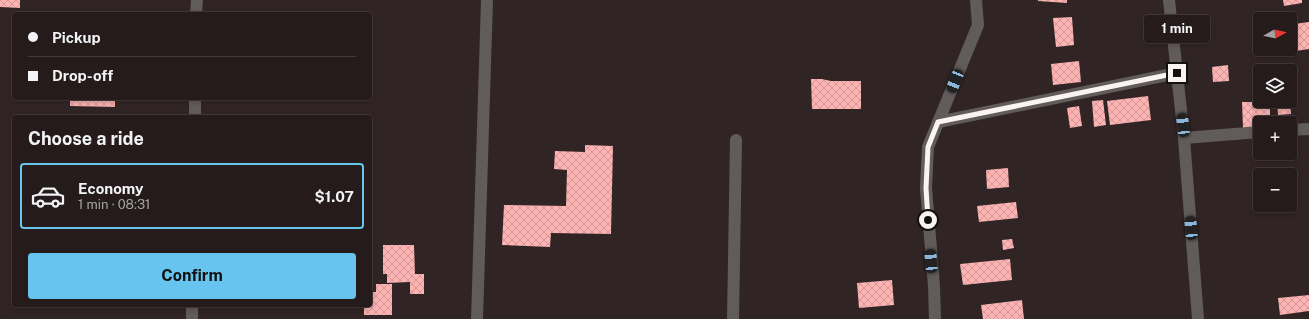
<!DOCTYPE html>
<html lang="en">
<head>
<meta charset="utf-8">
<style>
	:root { --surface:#251b1b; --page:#312828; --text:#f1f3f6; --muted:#a3a1a3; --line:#42393a; --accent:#66c4ef }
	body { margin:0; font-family:"Public Sans",sans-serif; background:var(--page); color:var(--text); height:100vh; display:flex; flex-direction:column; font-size:15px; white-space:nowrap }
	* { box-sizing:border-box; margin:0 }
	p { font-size:13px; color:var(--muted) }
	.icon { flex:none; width:22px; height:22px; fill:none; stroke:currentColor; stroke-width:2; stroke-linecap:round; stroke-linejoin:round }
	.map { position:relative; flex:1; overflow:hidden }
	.sheet { position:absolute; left:12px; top:115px; width:360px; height:192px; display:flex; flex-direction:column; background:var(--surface); border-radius:4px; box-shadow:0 2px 6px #0003,0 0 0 1px var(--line) }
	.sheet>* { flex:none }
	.hud { position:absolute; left:12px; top:12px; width:360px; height:88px; border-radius:4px; box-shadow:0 2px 6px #0003,0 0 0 1px var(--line); display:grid; align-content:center; height:88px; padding:0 16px; background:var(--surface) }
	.needle { width:26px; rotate:82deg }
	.controls { position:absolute; left:1253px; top:12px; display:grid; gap:8px }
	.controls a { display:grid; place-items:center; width:44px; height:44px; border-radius:4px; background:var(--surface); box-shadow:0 2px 6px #0003,0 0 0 1px var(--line); font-size:20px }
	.end { position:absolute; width:18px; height:18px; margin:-9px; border:5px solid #fbf2f2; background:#111; box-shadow:0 0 0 2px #111 }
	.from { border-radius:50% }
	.bubble { position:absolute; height:28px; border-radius:4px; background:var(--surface); box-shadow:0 2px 6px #0003,0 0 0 1px var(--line); font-size:13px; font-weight:700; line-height:28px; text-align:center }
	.car { position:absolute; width:12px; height:24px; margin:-12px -6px; border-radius:5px; box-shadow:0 0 3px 1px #0007; background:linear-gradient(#222 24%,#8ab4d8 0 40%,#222 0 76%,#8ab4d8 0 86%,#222 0) }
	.hud b { display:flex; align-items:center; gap:14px; height:38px; font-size:15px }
	.hud b+b { border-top:1px solid var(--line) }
	.hud i { width:10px; height:10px; background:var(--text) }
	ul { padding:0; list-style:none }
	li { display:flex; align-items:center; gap:12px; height:66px; margin:0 8px 6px; padding:0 8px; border:2px solid transparent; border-radius:4px }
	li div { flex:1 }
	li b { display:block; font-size:15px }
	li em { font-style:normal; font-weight:700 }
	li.on { border-color:var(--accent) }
	li>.icon { width:36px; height:36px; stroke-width:1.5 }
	h2 { padding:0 16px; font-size:18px; line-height:48px }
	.primary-button { display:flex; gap:8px; margin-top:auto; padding:8px 16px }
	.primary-button a { flex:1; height:46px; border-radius:4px; background:var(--accent); color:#111; font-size:16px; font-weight:700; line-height:46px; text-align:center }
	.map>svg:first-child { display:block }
</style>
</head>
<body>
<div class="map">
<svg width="1309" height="319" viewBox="0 0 1309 319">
	<defs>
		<pattern id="building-cross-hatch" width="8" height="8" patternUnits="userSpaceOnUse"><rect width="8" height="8" fill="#fcb3b2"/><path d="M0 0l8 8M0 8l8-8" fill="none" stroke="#d09898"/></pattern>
	</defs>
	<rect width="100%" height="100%" fill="#312424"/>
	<g fill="url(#building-cross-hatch)">
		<polygon points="0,0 20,0 20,8 0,7"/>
		<polygon points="1038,0 1067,0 1067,3 1038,1"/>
		<polygon points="1283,0 1302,0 1302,3 1284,6"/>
		<polygon points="1072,17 1074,45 1056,47 1053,18"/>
		<polygon points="1309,22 1309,49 1296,51 1294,24"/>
		<polygon points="1079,61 1081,82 1053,85 1051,64"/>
		<polygon points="1228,65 1229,81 1213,82 1212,67"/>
		<polygon points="811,79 822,79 831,81 861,81 861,109 812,109"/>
		<polygon points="1148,96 1151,120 1110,125 1107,101"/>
		<polygon points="70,98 115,98 115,107 70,106"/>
		<polygon points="1103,100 1106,125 1094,127 1092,101"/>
		<polygon points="1277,101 1290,101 1291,114 1278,115"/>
		<polygon points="1242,102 1270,102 1270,123 1260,123 1260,128 1243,128"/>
		<polygon points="1079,106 1082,126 1070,128 1067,108"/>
		<polygon points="585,145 613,146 611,234 551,233 550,247 502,245 504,205 566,206 567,170 554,169 555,151 585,152"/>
		<polygon points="1008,168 1009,187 987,189 986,170"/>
		<polygon points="1016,202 1018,218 979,222 977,206"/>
		<polygon points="1012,239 1014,248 1003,250 1002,240"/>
		<polygon points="383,245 414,245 415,274 424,274 424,294 410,294 410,282 387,283 387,274 383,274"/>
		<polygon points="1010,259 1012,280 963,285 960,264"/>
		<polygon points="892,280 894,305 859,308 857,283"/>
		<polygon points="376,284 392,284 392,315 364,315 364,305 370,305 370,292 376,292"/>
		<polygon points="1309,295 1309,311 1280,315 1278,298"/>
		<polygon points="1022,300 1024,319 983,319 981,305"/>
	</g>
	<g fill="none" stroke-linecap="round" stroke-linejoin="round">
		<g stroke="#625b5b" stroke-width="12">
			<polyline points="1169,0 1184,138 1198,319"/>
			<polyline points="196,14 197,0"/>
			<polyline points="195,117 195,98"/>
			<polyline points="938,122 1177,73"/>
			<polyline points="1290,130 1309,129"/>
			<polyline points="1184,138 1260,132"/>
			<polyline points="192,319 192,305"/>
			<polyline points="477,319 487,0"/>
			<polyline points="733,319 736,140"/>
			<polyline points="935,319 934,286 926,188 928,147 978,25 976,0"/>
		</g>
	</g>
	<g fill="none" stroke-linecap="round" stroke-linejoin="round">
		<polyline stroke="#fbf2f2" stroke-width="5" points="928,220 926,188 928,147 938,122 1177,73"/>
	</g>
</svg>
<div class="controls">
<a><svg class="needle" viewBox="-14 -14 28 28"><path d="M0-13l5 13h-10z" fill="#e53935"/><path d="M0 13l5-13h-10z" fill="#a3a1a3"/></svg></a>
<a><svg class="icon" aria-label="layers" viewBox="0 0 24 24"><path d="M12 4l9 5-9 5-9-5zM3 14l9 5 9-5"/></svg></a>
<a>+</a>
<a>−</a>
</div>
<i class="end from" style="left:928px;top:220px"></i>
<i class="end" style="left:1177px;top:73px"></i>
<div class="bubble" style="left:1144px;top:15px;width:66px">1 min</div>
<i class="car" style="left:955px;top:81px;rotate:202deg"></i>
<i class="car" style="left:1183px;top:125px;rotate:354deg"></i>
<i class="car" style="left:1191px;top:228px;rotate:355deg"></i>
<i class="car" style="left:931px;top:261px;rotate:355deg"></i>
<div class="hud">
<b><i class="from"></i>Pickup</b>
<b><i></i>Drop-off</b>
</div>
<section class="sheet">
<h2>Choose a ride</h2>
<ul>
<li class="on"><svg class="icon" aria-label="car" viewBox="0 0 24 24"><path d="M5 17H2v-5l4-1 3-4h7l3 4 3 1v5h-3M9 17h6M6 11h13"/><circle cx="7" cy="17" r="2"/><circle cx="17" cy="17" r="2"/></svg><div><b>Economy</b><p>1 min · 08:31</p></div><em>$1.07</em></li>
</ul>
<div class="primary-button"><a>Confirm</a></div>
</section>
</div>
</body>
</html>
